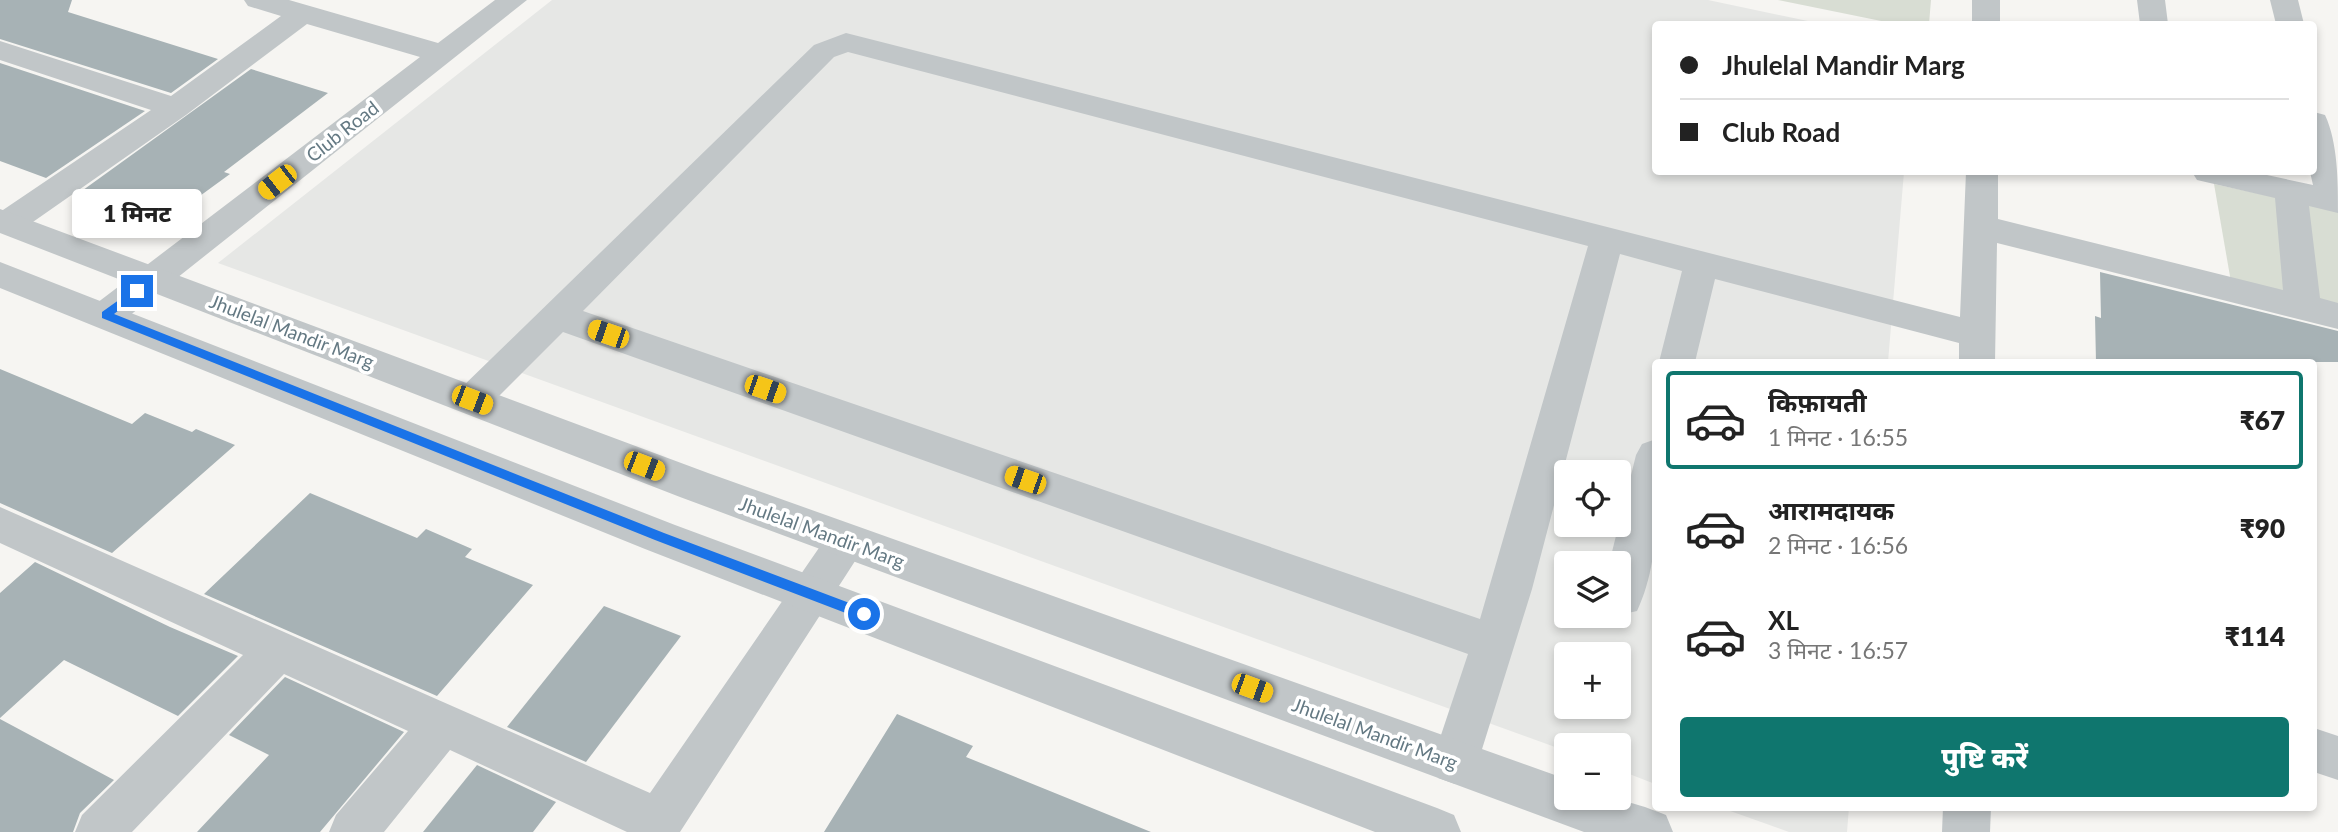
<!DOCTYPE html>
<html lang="hi">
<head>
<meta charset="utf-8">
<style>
	:root { --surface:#fff; --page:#f6f6f6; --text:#222; --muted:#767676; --line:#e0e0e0; --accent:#0f766e }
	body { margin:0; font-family:Lato,"Noto Sans Devanagari",sans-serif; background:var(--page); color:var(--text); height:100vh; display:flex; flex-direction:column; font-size:26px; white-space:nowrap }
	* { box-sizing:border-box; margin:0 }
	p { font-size:23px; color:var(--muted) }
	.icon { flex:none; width:38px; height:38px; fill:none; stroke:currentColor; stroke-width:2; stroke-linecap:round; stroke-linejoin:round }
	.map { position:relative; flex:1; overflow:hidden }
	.side { position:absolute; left:1652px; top:359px; width:665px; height:452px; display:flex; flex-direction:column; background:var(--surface); border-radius:7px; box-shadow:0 4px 10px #0003 }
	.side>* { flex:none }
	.banner { position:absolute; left:1652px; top:21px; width:665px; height:154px; border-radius:7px; box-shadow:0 4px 10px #0003; display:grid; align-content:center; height:154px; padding:0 28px; background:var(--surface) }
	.fabs { position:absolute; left:1554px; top:460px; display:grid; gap:14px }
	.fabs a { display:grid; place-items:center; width:77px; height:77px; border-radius:7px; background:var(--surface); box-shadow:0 4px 10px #0003; font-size:35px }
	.end { position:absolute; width:32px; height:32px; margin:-16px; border:9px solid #1a73e8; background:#fff; box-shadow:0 0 0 4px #fff }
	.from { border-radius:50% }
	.bubble { position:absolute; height:49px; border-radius:7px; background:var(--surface); box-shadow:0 4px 10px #0003; font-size:23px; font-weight:800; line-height:49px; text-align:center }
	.car { position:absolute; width:21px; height:42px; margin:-21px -10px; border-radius:9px; box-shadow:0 0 5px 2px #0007; background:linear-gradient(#f5c518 24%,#345 0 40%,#f5c518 0 76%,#345 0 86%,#f5c518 0) }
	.banner b { display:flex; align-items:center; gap:24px; height:66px; font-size:26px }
	.banner b+b { border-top:2px solid var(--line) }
	.banner i { width:18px; height:18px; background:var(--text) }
	ul { padding:12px 0 0; list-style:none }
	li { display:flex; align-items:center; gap:21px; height:98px; margin:0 14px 10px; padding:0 14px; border:4px solid transparent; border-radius:7px }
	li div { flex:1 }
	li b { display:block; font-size:26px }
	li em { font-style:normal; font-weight:800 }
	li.active { border-color:var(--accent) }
	li>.icon { width:63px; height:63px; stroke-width:1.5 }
	.button { display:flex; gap:14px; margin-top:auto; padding:14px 28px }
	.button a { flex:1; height:80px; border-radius:7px; background:var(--accent); color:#fff; font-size:28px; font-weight:800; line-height:80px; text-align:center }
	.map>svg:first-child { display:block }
</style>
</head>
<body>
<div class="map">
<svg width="2338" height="832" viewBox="0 0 2338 832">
	<rect width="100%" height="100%" fill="#f6f5f2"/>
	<g fill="#e6e7e5" fill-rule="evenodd">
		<path d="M552,0H1708L1822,24H1656V172H1904L1888,362H1656L1655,784L1619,770V746H1566V751L218,263ZM1566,472H1619V525H1566ZM1566,564H1619V616H1566ZM1566,654H1619V707H1566Z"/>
		<polygon points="1719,807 1849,807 1847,832 1789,832"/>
	</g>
	<g fill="#d8ddd3">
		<polygon points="1778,0 1931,0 1929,24 1896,24"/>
		<polygon points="2214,184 2338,211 2338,307 2231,282"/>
	</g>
	<g fill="#a7b2b5">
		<polygon points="0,0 72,0 68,12 218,59 171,93 0,39"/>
		<polygon points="0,63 145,111 46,178 0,161"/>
		<polygon points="251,69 328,93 224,172 230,174 156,228 72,198"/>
		<polygon points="2100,272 2338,331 2338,362 2096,362 2095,316 2101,318"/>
		<polygon points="0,369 132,424 145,413 192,432 196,429 235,445 112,553 0,503"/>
		<polygon points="310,493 417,538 426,529 472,549 465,557 533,585 437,696 204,594"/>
		<polygon points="35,562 170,627 238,656 178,716 64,660 0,718 0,593"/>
		<polygon points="604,606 681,636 586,762 507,727"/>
		<polygon points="285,677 404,732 320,832 197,832 269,755 229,735"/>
		<polygon points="897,714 973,746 966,757 1151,832 824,832"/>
		<polygon points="0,719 114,780 80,813 73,832 0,832"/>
		<polygon points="477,765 556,802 533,832 423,832"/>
	</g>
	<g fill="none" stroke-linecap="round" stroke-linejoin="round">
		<g fill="#c1c6c8" fill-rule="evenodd">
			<polygon points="244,0 289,0 438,43 495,0 527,0 119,324 106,328 93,324 88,315 93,306 420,57 307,24 186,115 20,231 8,235 0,232 0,212 151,110 0,60 0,41 171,96 281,16 248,6"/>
			<rect x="1972" y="0" width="28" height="24"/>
			<polygon points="2137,0 2165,0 2168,24 2140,24"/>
			<polygon points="2270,0 2298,0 2304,24 2276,24"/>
			<path d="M846,33L1960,317L1966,172H1998V219L2283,290L2275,198L2197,180L2192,172H2253L2313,185L2310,172H2314V112L2325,115C2338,143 2338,182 2338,213L2309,206L2320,298L2338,303V329L1997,243L1995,362H1959V343L1715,279L1695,362H1659L1682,271L1620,254L1532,589L1478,762L1472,778L1455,784L1438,778L1432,762L1468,654L563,332L485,410L472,415L459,410L453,400L459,390L814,45ZM848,52L1588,246L1480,619L583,311L834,57Z"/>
			<path d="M1656,439C1656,496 1662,558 1637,611L1619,615V564H1609L1636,455L1642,444Z"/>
			<polygon points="0,507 650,793 832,529 847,524 862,529 868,541 680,832 627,832 450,750 384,832 329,832 336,815 408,731 284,674 132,832 75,832 82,815 243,655 0,543"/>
			<polygon points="2314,728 2338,736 2338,780 2314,772"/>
			<polygon points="1943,807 1991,807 1990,832 1942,832"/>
		</g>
		<g fill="#c1c6c8" fill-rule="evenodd">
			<path d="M0,209L708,473L1566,779V798C1611,798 1624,798 1666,815L1673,832H1584L680,497L0,233Z"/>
			<polygon points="0,262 675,525 1437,808 1454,815 1461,832 1375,832 645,549 0,288"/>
		</g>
	</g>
	<polygon fill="#1a73e8" points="137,287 142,291 141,293 114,314 664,533 868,610 870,614 864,620 655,540 102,318 102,312"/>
	<g text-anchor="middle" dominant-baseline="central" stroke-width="7" stroke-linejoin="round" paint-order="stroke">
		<g font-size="19" fill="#647983" stroke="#fff">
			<text transform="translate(342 131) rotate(-38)">Club Road</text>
			<text transform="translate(292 331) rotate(21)">Jhulelal Mandir Marg</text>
			<text transform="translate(822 532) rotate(20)">Jhulelal Mandir Marg</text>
			<text transform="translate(1375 733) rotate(20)">Jhulelal Mandir Marg</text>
		</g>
	</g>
</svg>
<div class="fabs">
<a><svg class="icon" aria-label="locate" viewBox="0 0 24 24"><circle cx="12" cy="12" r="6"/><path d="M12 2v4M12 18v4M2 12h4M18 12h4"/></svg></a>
<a><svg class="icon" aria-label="layers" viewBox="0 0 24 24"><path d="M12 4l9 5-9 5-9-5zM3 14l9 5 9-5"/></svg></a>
<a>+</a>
<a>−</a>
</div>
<i class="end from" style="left:864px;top:614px"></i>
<i class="end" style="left:137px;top:291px"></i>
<div class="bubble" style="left:72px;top:189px;width:130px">1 मिनट</div>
<i class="car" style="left:277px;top:182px;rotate:232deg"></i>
<i class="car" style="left:608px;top:334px;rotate:289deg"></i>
<i class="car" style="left:765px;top:389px;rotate:109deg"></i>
<i class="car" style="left:472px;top:400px;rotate:111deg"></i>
<i class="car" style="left:644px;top:466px;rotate:111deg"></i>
<i class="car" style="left:1025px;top:480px;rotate:289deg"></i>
<i class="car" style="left:1252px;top:688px;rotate:110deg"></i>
<div class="banner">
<b><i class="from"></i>Jhulelal Mandir Marg</b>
<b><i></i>Club Road</b>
</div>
<section class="side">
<ul>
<li class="active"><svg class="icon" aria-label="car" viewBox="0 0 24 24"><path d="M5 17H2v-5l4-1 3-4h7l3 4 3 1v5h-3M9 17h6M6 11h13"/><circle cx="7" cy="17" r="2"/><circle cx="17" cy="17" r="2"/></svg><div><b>किफ़ायती</b><p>1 मिनट · 16:55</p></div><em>₹67</em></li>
<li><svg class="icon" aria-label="car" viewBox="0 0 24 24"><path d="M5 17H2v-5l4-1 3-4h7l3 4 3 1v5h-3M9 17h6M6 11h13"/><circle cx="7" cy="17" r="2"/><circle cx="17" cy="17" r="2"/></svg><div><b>आरामदायक</b><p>2 मिनट · 16:56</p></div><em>₹90</em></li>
<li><svg class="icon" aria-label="car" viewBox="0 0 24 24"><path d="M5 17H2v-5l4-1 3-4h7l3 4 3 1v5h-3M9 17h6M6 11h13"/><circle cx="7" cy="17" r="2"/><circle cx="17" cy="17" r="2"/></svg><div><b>XL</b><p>3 मिनट · 16:57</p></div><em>₹114</em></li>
</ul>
<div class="button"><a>पुष्टि करें</a></div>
</section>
</div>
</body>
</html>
